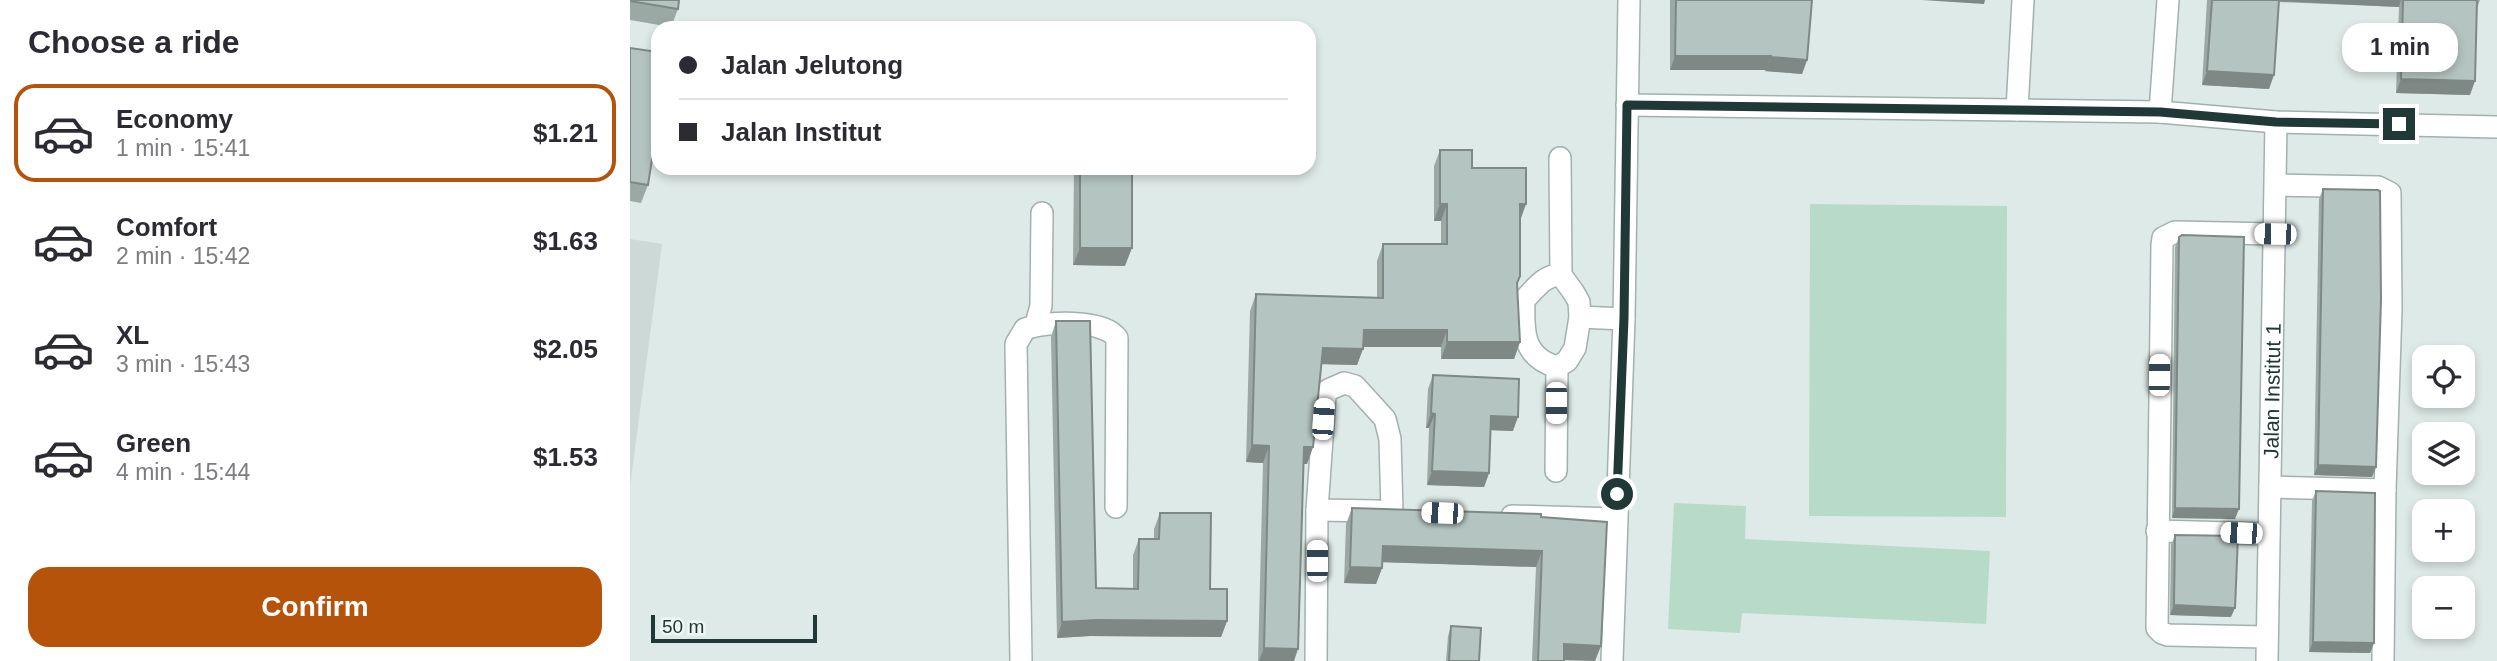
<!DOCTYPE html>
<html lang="en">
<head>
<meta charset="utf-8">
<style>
	:root { --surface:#fff; --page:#f7f7f7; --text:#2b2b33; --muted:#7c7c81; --line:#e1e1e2; --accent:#b45309 }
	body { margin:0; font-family:Helvetica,sans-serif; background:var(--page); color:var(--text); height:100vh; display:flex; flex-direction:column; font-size:26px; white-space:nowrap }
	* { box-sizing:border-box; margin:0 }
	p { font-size:23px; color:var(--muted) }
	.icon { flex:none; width:38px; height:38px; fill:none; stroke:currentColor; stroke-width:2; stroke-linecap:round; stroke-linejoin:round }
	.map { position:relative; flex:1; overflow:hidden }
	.sheet { display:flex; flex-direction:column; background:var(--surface); width:630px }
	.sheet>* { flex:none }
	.hud { position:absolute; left:21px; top:21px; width:665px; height:154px; border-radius:21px; box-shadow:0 4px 10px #0003; display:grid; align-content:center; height:154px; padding:0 28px; background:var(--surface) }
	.buttons { position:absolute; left:1782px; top:345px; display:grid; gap:14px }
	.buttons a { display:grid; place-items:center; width:63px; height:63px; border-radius:14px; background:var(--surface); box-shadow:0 4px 10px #0003; font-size:35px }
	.scale { position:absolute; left:21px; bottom:18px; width:166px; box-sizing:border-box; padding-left:7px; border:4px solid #203937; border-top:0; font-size:19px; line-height:24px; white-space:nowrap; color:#203937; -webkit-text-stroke:5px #eff7f4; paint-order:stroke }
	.end { position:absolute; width:32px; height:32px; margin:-16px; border:9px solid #203937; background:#fff; box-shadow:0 0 0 4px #fff }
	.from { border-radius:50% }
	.bubble { position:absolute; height:49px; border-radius:21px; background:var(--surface); box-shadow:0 4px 10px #0003; font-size:23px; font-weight:700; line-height:49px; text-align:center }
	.car { position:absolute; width:21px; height:42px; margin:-21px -10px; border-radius:9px; box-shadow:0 0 5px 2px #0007; background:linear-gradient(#fff 24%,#345 0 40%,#fff 0 76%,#345 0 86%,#fff 0) }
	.hud b { display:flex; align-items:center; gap:24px; height:66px; font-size:26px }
	.hud b+b { border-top:2px solid var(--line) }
	.hud i { width:18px; height:18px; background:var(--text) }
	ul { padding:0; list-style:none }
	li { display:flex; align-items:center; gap:21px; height:98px; margin:0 14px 10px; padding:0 14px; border:4px solid transparent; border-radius:21px }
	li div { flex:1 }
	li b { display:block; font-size:26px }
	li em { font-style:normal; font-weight:700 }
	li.selected { border-color:var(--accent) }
	li>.icon { width:63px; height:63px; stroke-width:1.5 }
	h2 { padding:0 28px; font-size:32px; line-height:84px }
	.cta { display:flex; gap:14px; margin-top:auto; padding:14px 28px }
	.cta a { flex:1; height:80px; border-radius:21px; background:var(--accent); color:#fff; font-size:28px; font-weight:700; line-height:80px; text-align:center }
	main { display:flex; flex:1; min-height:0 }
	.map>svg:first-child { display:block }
</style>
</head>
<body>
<main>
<section class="sheet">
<h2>Choose a ride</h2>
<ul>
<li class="selected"><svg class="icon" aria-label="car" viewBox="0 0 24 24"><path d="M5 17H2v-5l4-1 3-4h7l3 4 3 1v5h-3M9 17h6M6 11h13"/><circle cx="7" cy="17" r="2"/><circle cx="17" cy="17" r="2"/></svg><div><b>Economy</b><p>1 min · 15:41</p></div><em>$1.21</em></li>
<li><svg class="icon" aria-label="car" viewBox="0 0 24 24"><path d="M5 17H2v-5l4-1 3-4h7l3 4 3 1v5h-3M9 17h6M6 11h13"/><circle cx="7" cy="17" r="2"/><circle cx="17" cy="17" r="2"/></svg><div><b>Comfort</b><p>2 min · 15:42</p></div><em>$1.63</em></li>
<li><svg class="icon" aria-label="car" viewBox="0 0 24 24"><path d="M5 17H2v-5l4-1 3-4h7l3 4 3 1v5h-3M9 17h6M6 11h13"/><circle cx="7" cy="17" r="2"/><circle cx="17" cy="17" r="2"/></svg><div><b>XL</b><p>3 min · 15:43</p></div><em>$2.05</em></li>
<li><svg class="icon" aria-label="car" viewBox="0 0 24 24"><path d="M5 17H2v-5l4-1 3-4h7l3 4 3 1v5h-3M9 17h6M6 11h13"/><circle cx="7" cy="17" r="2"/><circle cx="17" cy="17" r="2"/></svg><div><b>Green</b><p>4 min · 15:44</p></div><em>$1.53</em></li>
</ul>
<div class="cta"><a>Confirm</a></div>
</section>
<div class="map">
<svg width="1867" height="661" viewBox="0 0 1867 661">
	<rect width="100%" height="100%" fill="#deeae7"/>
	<polygon fill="#cdd9d6" points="0,239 32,244 0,487"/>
	<g fill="#b7dbc8">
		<polygon points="1180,204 1377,206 1376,517 1179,516"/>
		<polygon points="1044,503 1116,506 1115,539 1360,551 1356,624 1112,613 1110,633 1038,629"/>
	</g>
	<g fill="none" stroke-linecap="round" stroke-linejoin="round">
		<defs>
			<g id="minor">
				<polyline points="997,105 1530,112 1646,122 1867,127"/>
				<polyline points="1387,110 1393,0"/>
				<polyline points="1530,112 1538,0"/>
				<polyline points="1646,185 1748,187 1760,193 1761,309 1755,490 1753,661"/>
				<polyline points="950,317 994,319"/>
				<polyline points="406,324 411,306 412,213"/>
				<path d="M927,367C892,357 893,330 894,300C905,289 915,274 931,275"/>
				<polyline points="926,471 927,367 937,361 945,348 950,317 949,302 944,293 931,275 930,158"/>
				<polyline points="1640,487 1755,490"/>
				<polyline points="687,510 748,511"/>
				<polyline points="882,516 986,519"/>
				<polyline points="1527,531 1639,534"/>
				<polyline points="1636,637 1538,635 1532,633 1527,628 1532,245 1533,238 1545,232 1645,234"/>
				<path d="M391,661L386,344L395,329C415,321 474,319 487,338L486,507"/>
				<polyline points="686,661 687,510 695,396 698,390 714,383 725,386 755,419 760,439 762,512"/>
				<polyline points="982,661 994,319 999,0"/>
				<path id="s1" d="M1637,661L1646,122"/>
			</g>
		</defs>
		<use href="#minor" stroke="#a1b1af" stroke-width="24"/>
		<use href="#minor" stroke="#fff" stroke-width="21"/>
	</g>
	<g fill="#9ba9a5">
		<polygon points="0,0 48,9 41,27 0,20"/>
		<polygon points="1040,0 1182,0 1177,60 1172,74 1135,71 1136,70 1040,70"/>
		<polygon points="1577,0 1850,0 1847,8 1840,95 1766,93 1769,7 1649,2 1639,89 1572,85"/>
		<polygon points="0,48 18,185 11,203 0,201"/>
		<polygon points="810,150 842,168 890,220 887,283 890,342 884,359 811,359 811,347 733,347 727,365 691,364 683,447 677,464 674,464 664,661 628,661 633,463 616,462 620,311 626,294 747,297 747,261 753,244 811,244 811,221 804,221 804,166"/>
		<polygon points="444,168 502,168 495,266 443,265"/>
		<polygon points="1693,189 1746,467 1742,477 1684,475 1689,199"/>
		<polygon points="1549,237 1605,519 1542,518 1545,247"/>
		<polygon points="426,321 466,588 503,589 503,555 509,539 524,539 524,529 530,513 580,589 597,621 591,637 460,636 427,638 421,337"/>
		<polygon points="803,375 883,431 861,430 859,473 854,487 797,485 799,428 796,428 798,389"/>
		<polygon points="1686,491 1744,643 1740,653 1679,652 1682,501"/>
		<polygon points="722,508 911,517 934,661 902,661 906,567 752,562 752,568 746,584 714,583 716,524"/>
		<polygon points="1545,535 1601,617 1540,615 1541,545"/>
		<polygon points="821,626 849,661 816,661 818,636"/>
	</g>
	<g fill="#7e8986">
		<polygon points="1292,0 1355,0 1354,4"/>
		<polygon points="1645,0 1771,0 1769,7 1644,1"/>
		<polygon points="1045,56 1141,56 1136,70 1040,70"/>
		<polygon points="1141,57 1177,60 1172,74 1135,71"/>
		<polygon points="1577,71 1644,75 1639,89 1572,85"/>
		<polygon points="1771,79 1845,81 1840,95 1766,93"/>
		<polygon points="810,204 817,204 811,221 804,221"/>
		<polygon points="890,204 896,204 890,221"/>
		<polygon points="450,248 502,248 495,266 443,265"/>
		<polygon points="734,330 817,330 811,347 728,347"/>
		<polygon points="817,342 890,342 884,359 811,359"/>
		<polygon points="693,348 733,349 727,365 686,364"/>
		<polygon points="801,413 805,414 799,428 796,428"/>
		<polygon points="861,416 888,417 883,431 856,430"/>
		<polygon points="622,445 639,446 633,463 616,462"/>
		<polygon points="674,447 683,447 677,464 668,464"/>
		<polygon points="1688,465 1746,467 1742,477 1684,475"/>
		<polygon points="802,471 859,473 854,487 797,485"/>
		<polygon points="1545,508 1609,509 1605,519 1542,518"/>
		<polygon points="753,546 912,551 906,567 747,562"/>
		<polygon points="720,567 752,568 746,584 714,583"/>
		<polygon points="1544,605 1605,608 1601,617 1540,615"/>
		<polygon points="466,620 597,621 591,637 460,636 427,638 432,622"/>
		<polygon points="1683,642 1744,643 1740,653 1679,652"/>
		<polygon points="934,644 971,646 965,661 928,660"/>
		<polygon points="634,648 668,649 664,661 629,661"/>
	</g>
	<g fill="#b4c4c0" stroke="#7e8986" stroke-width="2">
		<polygon points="0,0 49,0 48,9 0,1"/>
		<polygon points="1046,0 1182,0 1177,60 1141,57 1141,56 1045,56"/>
		<polygon points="1582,0 1649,0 1644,75 1577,71"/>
		<polygon points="1773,0 1847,0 1845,81 1771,79"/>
		<polygon points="0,48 28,52 28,121 18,185 0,182"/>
		<polygon points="810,150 842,150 842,168 896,168 896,204 890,204 890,276 887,283 890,342 817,342 817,330 734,330 733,349 693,348 683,447 674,447 668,649 634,648 639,446 622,445 626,294 753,298 753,244 817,244 817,204 810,204"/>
		<rect x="450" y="168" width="52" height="80"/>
		<polygon points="1693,189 1748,190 1750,191 1751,299 1746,467 1688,465"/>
		<polygon points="1552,235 1614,237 1609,509 1545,508 1549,237"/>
		<polygon points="426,321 460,321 466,588 508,589 509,539 529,539 530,513 581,513 580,589 597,589 597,621 466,620 432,622"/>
		<polygon points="803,375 889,379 888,417 861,416 859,473 802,471 805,414 801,413"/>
		<polygon points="1686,491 1745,493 1744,643 1683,642"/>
		<polygon points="722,508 911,514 911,517 977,522 971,646 934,644 934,661 908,661 912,551 753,546 752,568 720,567"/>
		<polygon points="1545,535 1608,536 1605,608 1544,605"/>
		<polygon points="821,626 851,628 849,661 819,661"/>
	</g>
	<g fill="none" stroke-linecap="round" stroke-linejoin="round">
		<polyline stroke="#203937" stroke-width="9" points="987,494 994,318 997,105 1530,112 1646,122 1769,124"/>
	</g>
	<g text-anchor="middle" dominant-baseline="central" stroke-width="5" stroke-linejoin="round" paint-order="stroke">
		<g font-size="21" fill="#203937" stroke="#eff7f4">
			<text stroke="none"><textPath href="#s1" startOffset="270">Jalan Institut 1</textPath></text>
		</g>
	</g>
</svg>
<div class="buttons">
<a><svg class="icon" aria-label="locate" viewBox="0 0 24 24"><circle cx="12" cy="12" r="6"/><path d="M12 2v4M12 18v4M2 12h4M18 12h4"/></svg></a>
<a><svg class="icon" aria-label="layers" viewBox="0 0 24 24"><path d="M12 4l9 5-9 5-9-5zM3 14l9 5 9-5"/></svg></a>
<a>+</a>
<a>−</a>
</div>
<div class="scale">50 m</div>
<i class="end from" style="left:987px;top:494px"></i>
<i class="end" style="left:1769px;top:124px"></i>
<div class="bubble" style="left:1712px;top:23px;width:116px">1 min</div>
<i class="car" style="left:1645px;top:234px;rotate:271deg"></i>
<i class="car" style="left:1529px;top:375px;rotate:1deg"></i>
<i class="car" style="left:926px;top:403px;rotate:180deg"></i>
<i class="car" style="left:693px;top:419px;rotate:4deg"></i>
<i class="car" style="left:812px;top:513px;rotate:272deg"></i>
<i class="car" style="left:1611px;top:533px;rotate:272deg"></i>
<i class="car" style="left:687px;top:561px;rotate:0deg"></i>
<div class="hud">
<b><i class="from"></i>Jalan Jelutong</b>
<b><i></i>Jalan Institut</b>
</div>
</div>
</main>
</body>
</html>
